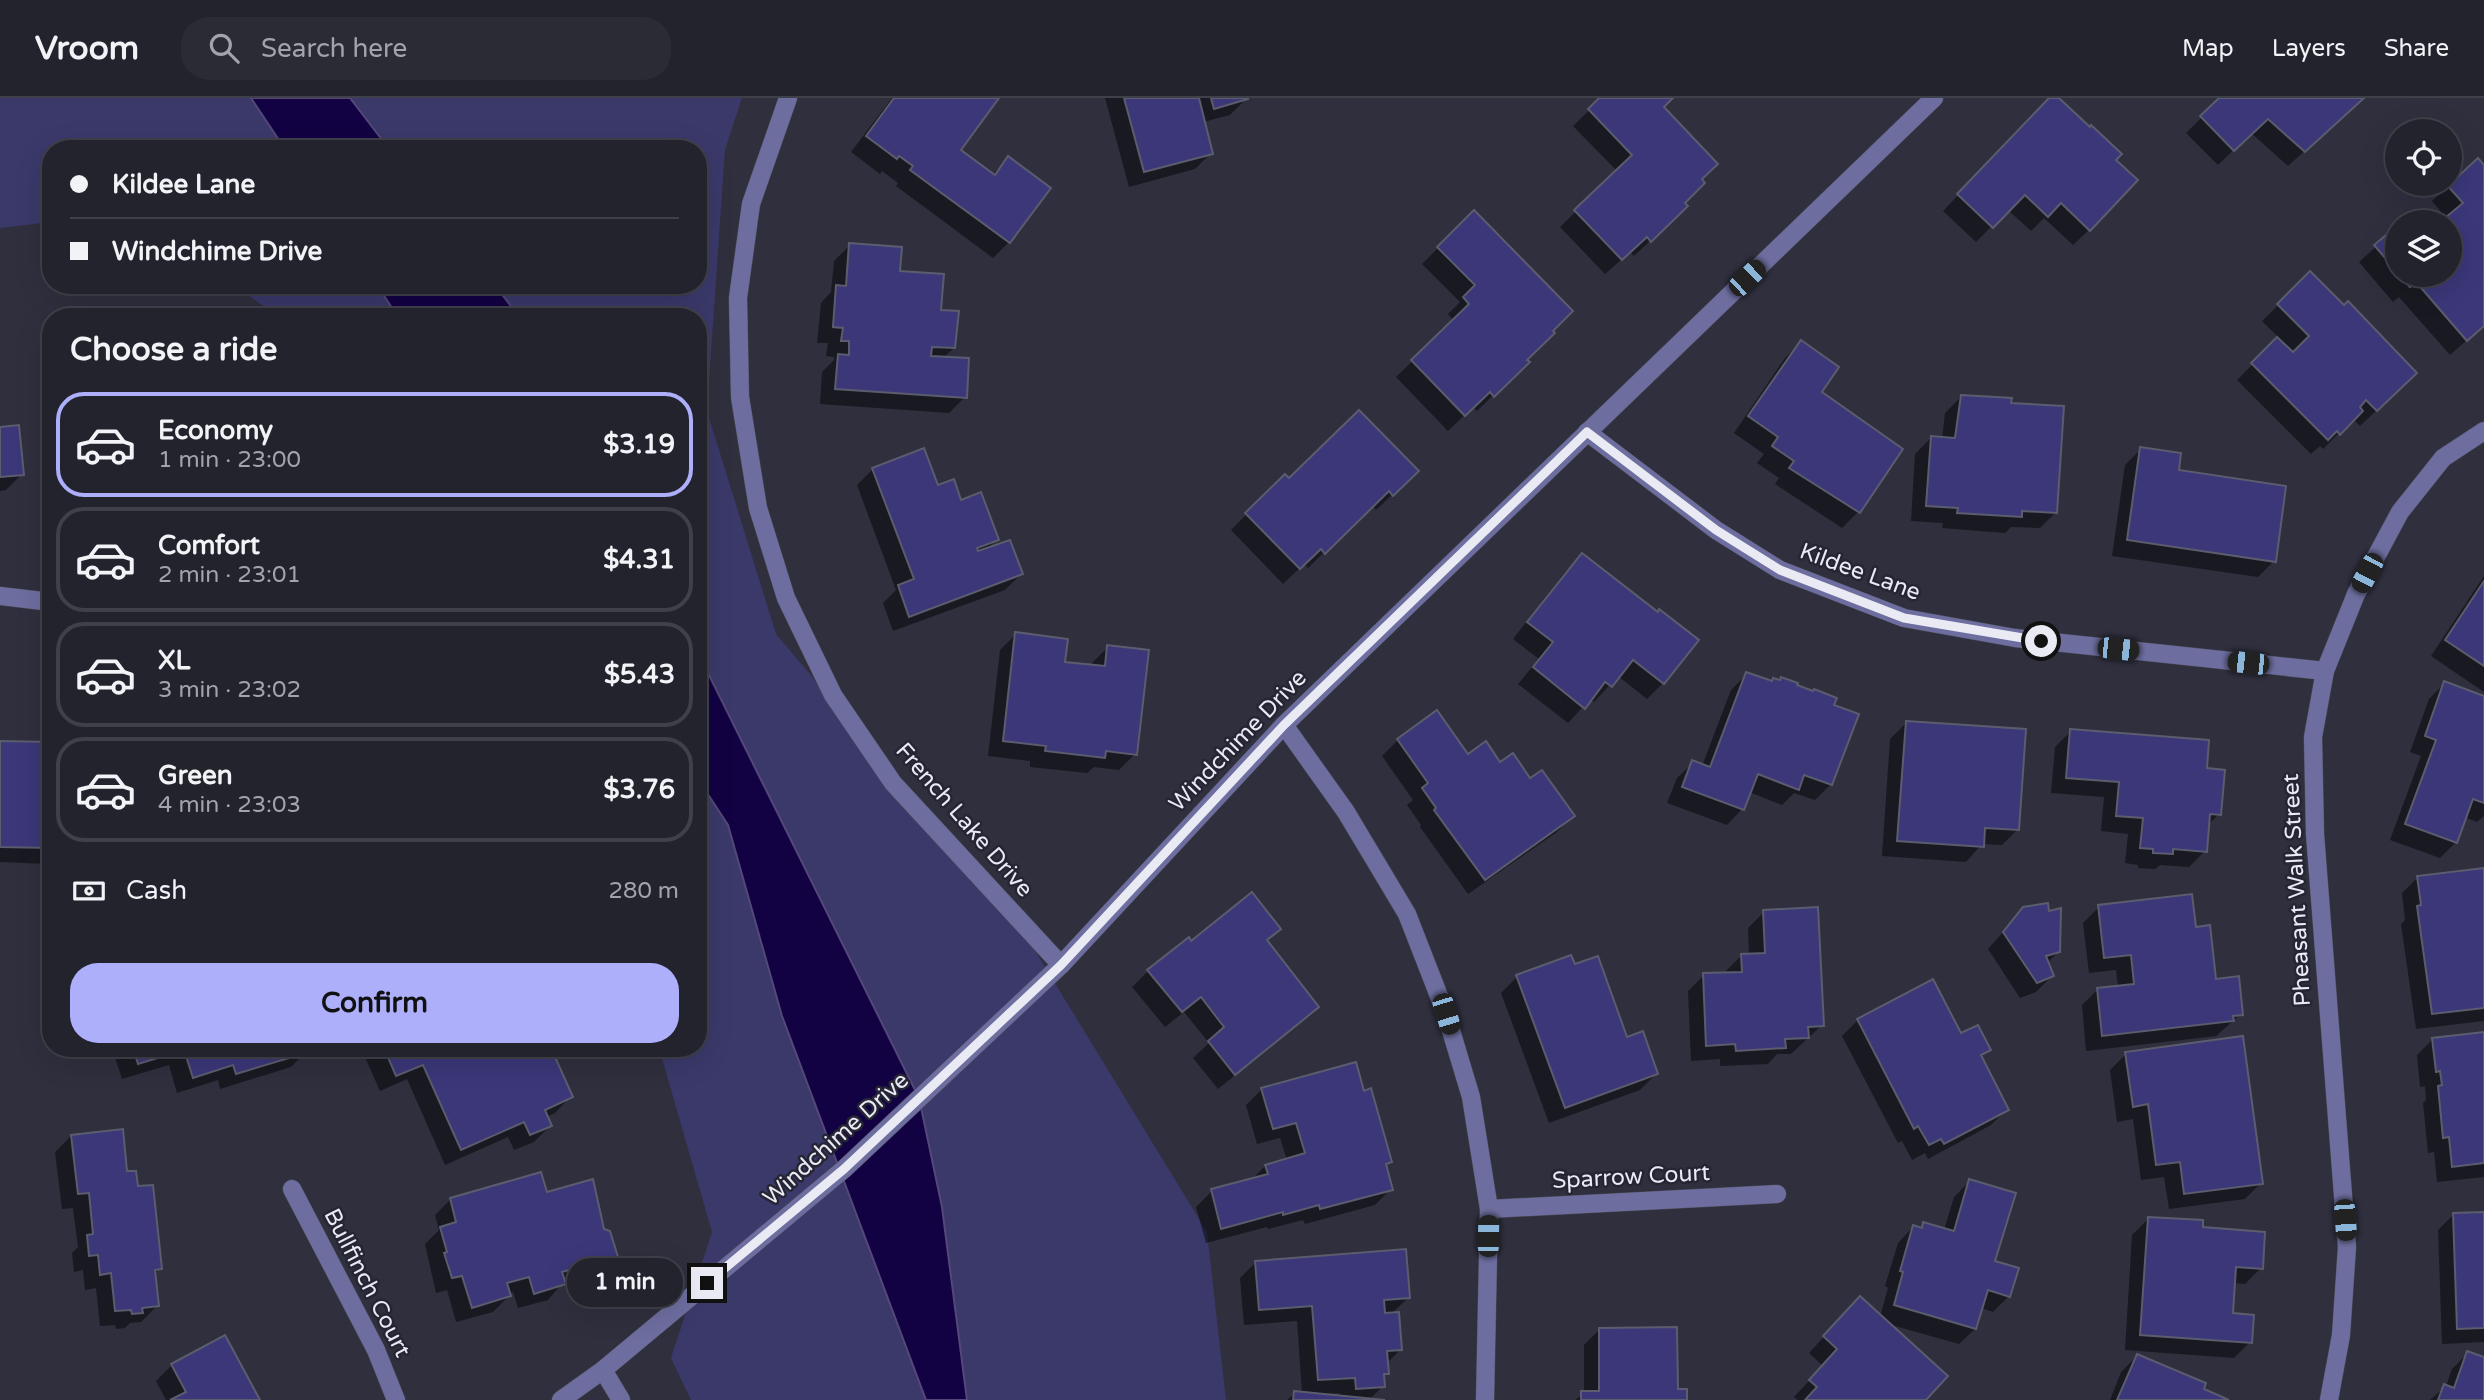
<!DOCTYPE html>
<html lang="en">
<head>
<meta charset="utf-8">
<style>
	:root { --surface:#23232e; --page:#2b2b36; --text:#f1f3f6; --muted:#a3a4aa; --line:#40404a; --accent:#adaffb }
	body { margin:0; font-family:"Varela Round",sans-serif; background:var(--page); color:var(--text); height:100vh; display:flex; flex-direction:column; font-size:26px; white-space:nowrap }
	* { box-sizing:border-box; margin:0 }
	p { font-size:23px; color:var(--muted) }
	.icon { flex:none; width:38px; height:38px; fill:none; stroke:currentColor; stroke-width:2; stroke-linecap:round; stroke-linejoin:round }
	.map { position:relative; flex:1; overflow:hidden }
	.drawer { position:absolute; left:42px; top:210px; width:665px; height:749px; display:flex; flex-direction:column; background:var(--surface); border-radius:28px; box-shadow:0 7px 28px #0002,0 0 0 2px var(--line) }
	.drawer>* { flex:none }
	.hud { position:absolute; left:42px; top:42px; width:665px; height:154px; border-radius:28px; box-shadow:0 7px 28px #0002,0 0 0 2px var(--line); display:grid; align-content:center; height:154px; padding:0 28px; background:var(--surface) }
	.fabs { position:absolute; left:2385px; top:21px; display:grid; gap:14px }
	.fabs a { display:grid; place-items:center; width:77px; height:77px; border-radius:50%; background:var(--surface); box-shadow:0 7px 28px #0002,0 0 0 2px var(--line); font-size:35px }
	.end { position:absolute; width:32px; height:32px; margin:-16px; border:9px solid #eaeaf4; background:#111; box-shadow:0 0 0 4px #111 }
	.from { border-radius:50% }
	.bubble { position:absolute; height:49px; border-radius:24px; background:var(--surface); box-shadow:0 7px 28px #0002,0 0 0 2px var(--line); font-size:23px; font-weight:700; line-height:49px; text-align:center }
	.car { position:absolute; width:21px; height:42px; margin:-21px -10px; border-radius:9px; box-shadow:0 0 5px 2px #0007; background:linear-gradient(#222 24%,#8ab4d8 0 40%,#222 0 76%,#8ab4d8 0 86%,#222 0) }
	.hud b { display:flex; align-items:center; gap:24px; height:66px; font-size:26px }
	.hud b+b { border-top:2px solid var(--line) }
	.hud i { width:18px; height:18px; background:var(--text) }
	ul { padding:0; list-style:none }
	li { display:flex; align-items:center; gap:21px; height:105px; margin:0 14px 10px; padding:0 14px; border:4px solid var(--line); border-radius:28px }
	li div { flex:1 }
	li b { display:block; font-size:26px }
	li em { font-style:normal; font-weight:700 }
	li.active { border-color:var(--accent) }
	li>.icon { width:63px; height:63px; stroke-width:1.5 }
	h2 { padding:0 28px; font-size:32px; line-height:84px }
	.pay { display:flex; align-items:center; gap:18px; height:77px; padding:0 28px; font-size:26px }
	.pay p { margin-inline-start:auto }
	.primary-button { display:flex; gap:14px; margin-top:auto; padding:14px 28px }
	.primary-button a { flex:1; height:80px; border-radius:28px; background:var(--accent); color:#111; font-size:28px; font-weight:700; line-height:80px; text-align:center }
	header { display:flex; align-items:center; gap:42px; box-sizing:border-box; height:98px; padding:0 35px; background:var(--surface); border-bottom:2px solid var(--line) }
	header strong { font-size:33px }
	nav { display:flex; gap:38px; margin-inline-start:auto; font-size:24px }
	.search { width:490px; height:63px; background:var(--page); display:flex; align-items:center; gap:18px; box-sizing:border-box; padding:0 24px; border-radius:28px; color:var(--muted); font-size:26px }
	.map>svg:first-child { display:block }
</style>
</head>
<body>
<header>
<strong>Vroom</strong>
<div class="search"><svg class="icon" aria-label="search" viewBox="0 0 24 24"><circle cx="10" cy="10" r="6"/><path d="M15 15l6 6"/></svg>Search here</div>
<nav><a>Map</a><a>Layers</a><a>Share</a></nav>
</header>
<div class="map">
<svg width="2484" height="1302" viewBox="0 0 2484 1302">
	<rect width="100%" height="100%" fill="#2f2f3e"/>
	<polygon fill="#3a396a" points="0,0 742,0 725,52 707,313 776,536 1009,810 1207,1134 1226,1302 691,1302 671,1260 712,1134 659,950 698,950 698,219 279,219 234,187 698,187 698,51 51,51 51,124 0,130"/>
	<g fill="#130243" stroke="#544878" stroke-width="2">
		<polygon points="251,0 350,0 389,51 285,51"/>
		<polygon points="377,187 495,187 519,219 398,219"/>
		<polygon points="698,555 919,1000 942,1109 967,1302 926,1302 782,918 728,727 698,681"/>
	</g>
	<g fill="#0007" fill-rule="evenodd">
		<polygon points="892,0 997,0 959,52 992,77 1008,61 1048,90 1009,144 993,160 896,88 898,85 882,73 880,76 851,54"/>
		<polygon points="1105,0 1246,0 1246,1 1230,17 1203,24 1211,55 1195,71 1129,89"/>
		<polygon points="1598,0 1671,0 1662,9 1700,82 1670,124 1634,158 1630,154 1605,176 1560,129 1617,73 1573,28 1600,2"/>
		<polygon points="2051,0 2057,0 2114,62 2089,132 2073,147 2044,120 2031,133 2008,112 1976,144 1943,113"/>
		<polygon points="2221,0 2362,0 2288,68 2251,35 2218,67 2186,35"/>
		<polygon points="2477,62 2484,70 2484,227 2450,257 2399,199 2393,204 2359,164 2398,129 2398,177 2450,177 2450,124 2443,124 2447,121 2432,103"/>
		<polygon points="1474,114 1527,264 1477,313 1473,309 1448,333 1396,279 1454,223 1448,216 1460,204 1422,166"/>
		<polygon points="850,147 899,174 954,250 943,260 965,299 949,315 820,306 822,274 834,262 834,259 826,258 828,245 817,245 821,205 831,194 834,163"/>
		<polygon points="2310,176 2344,210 2399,291 2360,328 2353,321 2323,351 2320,348 2311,356 2237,282 2279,240 2262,223"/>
		<polygon points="1801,245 1858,414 1842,430 1775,386 1779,380 1757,365 1764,356 1734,335 1785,260"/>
		<polygon points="1961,299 2009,307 2056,414 2040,430 2011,429 2005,435 1942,430 1943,425 1911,423 1915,356 1931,340 1942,341 1945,315"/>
		<polygon points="0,330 22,376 6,392 0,393"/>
		<polygon points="2141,351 2177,374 2274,463 2258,479 2112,458 2125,367"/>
		<polygon points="873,371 937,390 960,404 997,441 986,452 1021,476 1005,492 893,533 883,505 896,492 857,387"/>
		<polygon points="1417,373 1376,412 1372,407 1308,470 1304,466 1283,486 1231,432 1285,378 1289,382"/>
		<polygon points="1582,457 1657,516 1663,585 1647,601 1618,578 1594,604 1590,601 1568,625 1518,586 1539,561 1513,541 1566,473"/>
		<polygon points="2484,478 2484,594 2431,558"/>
		<polygon points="1016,536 1063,565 1092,568 1092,565 1108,549 1135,656 1119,672 1094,669 1087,675 1030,669 1030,663 988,658 1000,552"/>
		<polygon points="1747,576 1832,608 1831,686 1815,702 1794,695 1782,707 1749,694 1742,711 1727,727 1667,705 1677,680 1693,665 1702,668 1731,592"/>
		<polygon points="2445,585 2484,599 2484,718 2477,724 2464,719 2456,744 2440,760 2390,742 2421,658 2410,654 2429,601"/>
		<polygon points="1436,615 1468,658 1530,683 1572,718 1557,734 1468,796 1420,729 1421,727 1407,707 1413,702 1382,658 1398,642"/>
		<polygon points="1906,625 2018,731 2002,747 1982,746 1966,764 1882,758 1890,641"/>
		<polygon points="2071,633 2205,672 2219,716 2207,728 2205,753 2189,769 2160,767 2155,771 2138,770 2138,767 2125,765 2128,736 2101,733 2104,699 2051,695 2055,649"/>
		<polygon points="0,644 51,646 51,763 47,766 0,764"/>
		<polygon points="2484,772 2484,923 2416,931 2401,826 2405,822 2402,795 2418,779"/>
		<polygon points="2099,809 2194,831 2215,883 2241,916 2216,938 2086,953 2082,907 2098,891 2118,889 2116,872 2089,875 2083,825"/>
		<polygon points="2024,810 2059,853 2047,865 2052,878 2036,894 2020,900 1988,851"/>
		<polygon points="1764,814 1822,927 1791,956 1777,956 1768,966 1720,968 1720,961 1691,963 1688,893 1704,877 1726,876 1726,873 1742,857 1749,857 1748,830"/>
		<polygon points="1279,831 1266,844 1317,909 1301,924 1218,991 1193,960 1209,945 1184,914 1165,929 1132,889 1148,873 1191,845"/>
		<polygon points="1517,879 1626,941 1656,976 1640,992 1549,1025 1501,895"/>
		<polygon points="1932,883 1961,938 1989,951 1980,960 2007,1011 1991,1027 1928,1061 1925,1055 1912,1062 1902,1043 1898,1045 1842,938 1858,922"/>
		<polygon points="2484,936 2484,1079 2437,1084 2434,1054 2428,1055 2423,1005 2426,1002 2425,988 2420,989 2417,957 2433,941"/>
		<polygon points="112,950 306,950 307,953 291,969 220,991 218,982 177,995 169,967 122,981"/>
		<polygon points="361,950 504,950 570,999 555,1015 546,1019 550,1028 534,1044 514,1052 508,1039 445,1067 407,981 380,993"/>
		<polygon points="2126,956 2261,1085 2245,1101 2169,1111 2164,1079 2141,1082 2133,1021 2117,1024 2110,972"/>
		<polygon points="1262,991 1363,995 1390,1064 1385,1069 1391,1091 1375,1107 1305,1126 1303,1122 1268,1131 1267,1129 1206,1145 1196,1109 1212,1093 1251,1082 1265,1068 1287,1062 1280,1040 1257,1046 1246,1007"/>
		<polygon points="71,1038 126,1075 136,1090 160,1170 154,1177 157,1208 141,1224 130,1225 125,1230 116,1231 115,1227 100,1228 96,1190 85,1192 83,1172 74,1174 72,1155 78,1149 73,1110 62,1111 55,1054"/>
		<polygon points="1970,1083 1993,1164 2009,1198 1993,1214 1981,1210 1975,1231 1959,1246 1888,1226 1924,1302 1798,1302 1794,1299 1823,1268 1809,1255 1845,1216 1880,1219 1888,1190 1885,1188 1898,1145 1913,1129 1919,1131 1924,1125 1944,1132 1954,1099"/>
		<polygon points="546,1096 616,1158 600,1174 563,1184 548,1202 518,1210 513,1194 508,1195 509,1198 493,1214 456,1224 447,1192 436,1195 425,1146 439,1132 435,1117 451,1101"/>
		<polygon points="2484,1115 2484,1244 2442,1246 2438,1132 2454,1116"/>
		<polygon points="2148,1121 2201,1131 2261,1170 2245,1186 2233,1185 2231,1217 2250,1244 2234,1260 2125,1252 2132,1137"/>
		<path d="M1256,1164L1408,1200L1391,1216L1400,1252L1387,1265V1275L1382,1280L1383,1288L1369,1302H1287L1295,1295H1302L1297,1223L1244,1227L1240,1180ZM1339,1295L1340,1299L1325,1298V1296Z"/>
		<polygon points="1600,1231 1676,1293 1685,1302 1575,1302 1584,1295 1584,1247"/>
		<polygon points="2468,1255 2484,1261 2484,1302 2430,1302 2446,1288 2452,1271"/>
		<polygon points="2137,1258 2201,1292 2226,1302 2110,1302 2121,1274"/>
		<polygon points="172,1267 258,1302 166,1302 156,1283"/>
	</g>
	<g fill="#3b3779" stroke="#5b5c6d" stroke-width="2">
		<polygon points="894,0 999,0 961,52 995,77 1008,58 1051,90 1010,145 910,72 913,68 899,58 897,61 866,38"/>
		<polygon points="1124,0 1199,0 1213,56 1144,74"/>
		<polygon points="1211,0 1248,0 1248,1 1214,11"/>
		<polygon points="1599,0 1673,0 1664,9 1718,66 1702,81 1705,85 1685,105 1688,108 1651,144 1647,139 1622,162 1574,112 1632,57 1588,11"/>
		<polygon points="2049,0 2059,0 2090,29 2091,27 2122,56 2116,62 2138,82 2090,133 2061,105 2048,119 2025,97 1993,130 1957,96"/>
		<polygon points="2219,0 2364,0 2305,54 2268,21 2234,53 2200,18"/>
		<polygon points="2478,60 2484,67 2484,228 2467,243 2416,184 2410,189 2399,177 2450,177 2450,124 2440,124 2463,105 2446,86 2450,86"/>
		<polygon points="1474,112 1573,213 1553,233 1555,235 1527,262 1530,264 1494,299 1490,294 1465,318 1411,262 1469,206 1463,199 1475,187 1437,149"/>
		<polygon points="2414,112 2426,124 2400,124"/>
		<polygon points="2398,127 2398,175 2374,147"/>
		<polygon points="849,145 902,149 900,173 944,176 941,212 959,213 955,250 932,249 931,258 969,260 967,300 835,291 838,256 849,257 849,243 841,243 843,230 833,229 836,187 846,188"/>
		<polygon points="2310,173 2344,207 2348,203 2417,275 2377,313 2366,302 2360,309 2363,313 2340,337 2337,333 2328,342 2251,265 2277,239 2293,254 2309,238 2277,206"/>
		<polygon points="1801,242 1839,269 1822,294 1903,351 1860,415 1789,370 1794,363 1772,348 1778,339 1748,318"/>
		<polygon points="1961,297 2012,300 2011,305 2064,308 2057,415 2022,413 2022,419 1957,415 1958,410 1926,408 1931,338 1955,340"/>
		<polygon points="1359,312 1419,373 1393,398 1389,393 1325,456 1321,451 1300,471 1245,415 1285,376 1289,380"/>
		<polygon points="19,327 24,377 0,379 0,329"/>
		<polygon points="2140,349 2181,355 2179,372 2286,388 2276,464 2127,442"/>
		<polygon points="924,350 938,387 954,381 961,402 981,394 999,442 977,450 978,453 1010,442 1023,476 909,519 898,487 914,481 872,370"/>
		<polygon points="1582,455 1658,514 1659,511 1699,542 1664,586 1633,562 1612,589 1605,584 1585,611 1533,569 1553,544 1527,524"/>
		<polygon points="2484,483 2484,568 2445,542"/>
		<polygon points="1015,534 1068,541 1065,564 1105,568 1107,547 1149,552 1137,657 1106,653 1105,660 1045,653 1046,648 1003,643"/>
		<polygon points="1746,574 1772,583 1773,580 1780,582 1781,579 1798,585 1797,587 1813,593 1814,591 1837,600 1834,607 1859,616 1832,687 1804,677 1799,692 1758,676 1744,712 1682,689 1692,662 1710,669"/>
		<polygon points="2444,583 2484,598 2484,705 2473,701 2457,745 2405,726 2436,642 2425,638"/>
		<polygon points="1437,612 1468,656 1486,643 1500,664 1513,655 1530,680 1542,672 1575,718 1485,782 1434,712 1436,710 1422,690 1428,685 1397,641"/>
		<polygon points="1906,623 2026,631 2019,732 1985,730 1984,749 1897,743"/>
		<polygon points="2070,631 2209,642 2207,670 2225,672 2221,717 2210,716 2207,754 2173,751 2173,756 2153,755 2153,751 2140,750 2143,720 2116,718 2119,684 2066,680"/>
		<polygon points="0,643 51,644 51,750 0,749"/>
		<polygon points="2484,770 2484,910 2432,916 2417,808 2421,807 2417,778"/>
		<polygon points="1252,794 1281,831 1267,842 1319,909 1235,977 1208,943 1224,929 1201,899 1182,914 1147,872 1189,839 1191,843"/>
		<polygon points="2192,796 2196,829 2210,827 2216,881 2239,878 2243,917 2233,918 2234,923 2102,938 2097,890 2134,886 2131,857 2104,860 2098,807"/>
		<polygon points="2048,805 2049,813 2061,810 2060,854 2046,858 2054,878 2037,885 2003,834 2023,809"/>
		<polygon points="1818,809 1824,928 1808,929 1809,940 1785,941 1786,950 1736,953 1735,946 1706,948 1703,875 1742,874 1741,856 1765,855 1763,812"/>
		<polygon points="1571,857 1575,866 1598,858 1627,939 1643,933 1658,976 1565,1010 1516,877"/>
		<polygon points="1933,881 1961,935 1978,927 1991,952 1981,957 2009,1012 1944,1046 1941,1041 1929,1047 1918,1028 1914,1031 1857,921"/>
		<polygon points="2484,934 2484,1065 2452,1069 2449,1039 2443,1040 2438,988 2442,987 2440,973 2436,974 2432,940"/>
		<polygon points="2243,938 2263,1086 2184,1096 2180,1064 2156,1067 2148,1006 2133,1009 2125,954"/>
		<polygon points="133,950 308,950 309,954 236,976 233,967 193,980 184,952 138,966"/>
		<polygon points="384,950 529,950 531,954 540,950 551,950 573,999 545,1012 552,1028 530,1037 524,1024 461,1052 423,967 396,978"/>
		<polygon points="1356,964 1364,993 1371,990 1392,1064 1386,1066 1393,1092 1320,1111 1319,1107 1283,1117 1283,1114 1221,1131 1211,1091 1268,1076 1265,1067 1305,1055 1296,1025 1273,1031 1261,990"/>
		<polygon points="123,1031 127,1073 136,1073 138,1088 153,1087 162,1171 155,1172 159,1208 142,1210 143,1215 132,1216 131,1212 115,1213 111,1175 100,1177 98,1157 89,1158 87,1137 93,1136 89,1095 78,1096 71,1037"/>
		<polygon points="541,1074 547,1094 593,1081 604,1131 610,1133 618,1159 562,1174 566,1186 534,1196 529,1179 507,1185 511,1198 472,1210 462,1178 452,1180 444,1155 447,1154 440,1129 456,1124 450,1100"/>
		<polygon points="1969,1081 2016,1095 1995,1163 2019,1170 2010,1199 1988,1192 1976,1231 1894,1207 1903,1174 1900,1173 1913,1127 1922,1130 1923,1124 1954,1133"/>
		<polygon points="2484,1114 2484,1230 2457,1231 2453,1115"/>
		<polygon points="2148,1119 2203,1122 2203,1129 2265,1134 2263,1171 2236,1169 2233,1215 2254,1217 2252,1245 2140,1237"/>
		<polygon points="1406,1151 1410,1200 1384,1202 1385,1215 1399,1214 1402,1252 1387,1253 1389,1276 1384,1276 1385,1289 1356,1291 1355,1280 1318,1282 1312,1208 1259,1212 1255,1163"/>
		<polygon points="1860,1198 1948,1278 1926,1302 1805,1302 1817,1289 1809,1282 1837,1251 1823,1238"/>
		<polygon points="1677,1229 1678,1291 1687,1291 1687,1302 1581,1302 1581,1293 1599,1293 1599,1230"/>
		<polygon points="225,1237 260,1302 170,1302 186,1294 171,1266"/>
		<polygon points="2467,1253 2484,1259 2484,1302 2438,1302 2444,1286 2454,1290"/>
		<polygon points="2137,1256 2206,1285 2204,1291 2229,1302 2117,1302"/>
		<polygon points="1294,1293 1385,1302 1293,1302"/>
	</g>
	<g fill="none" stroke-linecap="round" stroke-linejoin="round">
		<defs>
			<g id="minor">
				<polyline points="788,0 751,106 738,200 740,299 758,410 786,500 833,597 893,685 1061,867"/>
				<polyline points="1587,334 1716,432 1780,472 1904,520 2015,540 2325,573"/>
				<polyline points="0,498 51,504"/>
				<polyline points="1284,627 1346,714 1407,816 1446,916 1471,999 1489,1111 1485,1302"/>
				<polyline points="292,1091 376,1252 396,1302"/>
				<polyline points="1489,1111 1777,1096"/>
				<polyline points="603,1272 621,1302"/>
				<polyline points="561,1302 603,1272 844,1071 1061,867 1284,627 1934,0"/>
				<polyline points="2329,1302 2341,1237 2347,1149 2315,736 2313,639 2325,573 2356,496 2400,414 2443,360 2484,333"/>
			</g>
		</defs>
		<use href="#minor" stroke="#4d4d5b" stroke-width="19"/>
		<use href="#minor" stroke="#6d6e9f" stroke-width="18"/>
	</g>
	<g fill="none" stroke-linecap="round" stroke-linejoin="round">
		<polyline stroke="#eaeaf4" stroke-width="9" points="707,1185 844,1071 1061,867 1284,627 1587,334 1716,432 1780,472 1904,520 2041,543"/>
	</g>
	<g text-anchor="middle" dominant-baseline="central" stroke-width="5" stroke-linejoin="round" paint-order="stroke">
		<g font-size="23" fill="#eaeaf4" stroke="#252534">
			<text transform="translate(1860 474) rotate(20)">Kildee Lane</text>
			<text transform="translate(1238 643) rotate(-46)">Windchime Drive</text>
			<text transform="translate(964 722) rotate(49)">French Lake Drive</text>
			<text transform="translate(2297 792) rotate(-93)">Pheasant Walk Street</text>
			<text transform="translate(836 1041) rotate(-42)">Windchime Drive</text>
			<text transform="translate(1631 1079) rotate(-3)">Sparrow Court</text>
			<text transform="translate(367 1185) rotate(63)">Bullfinch Court</text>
		</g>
	</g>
</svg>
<div class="fabs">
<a><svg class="icon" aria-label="locate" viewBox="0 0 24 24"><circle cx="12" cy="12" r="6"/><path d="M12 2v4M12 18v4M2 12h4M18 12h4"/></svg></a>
<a><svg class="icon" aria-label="layers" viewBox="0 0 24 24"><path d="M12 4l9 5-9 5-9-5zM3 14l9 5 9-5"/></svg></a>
</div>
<i class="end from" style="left:2041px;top:543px"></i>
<i class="end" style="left:707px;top:1185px"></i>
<div class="bubble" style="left:567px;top:1160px;width:116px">1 min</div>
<i class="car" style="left:1747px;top:180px;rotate:46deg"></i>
<i class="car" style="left:2367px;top:475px;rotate:208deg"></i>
<i class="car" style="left:2118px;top:551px;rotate:96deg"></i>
<i class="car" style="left:2248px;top:565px;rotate:276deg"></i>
<i class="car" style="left:1446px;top:916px;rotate:163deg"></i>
<i class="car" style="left:2345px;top:1122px;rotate:176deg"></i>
<i class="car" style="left:1488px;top:1138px;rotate:1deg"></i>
<div class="hud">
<b><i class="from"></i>Kildee Lane</b>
<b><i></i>Windchime Drive</b>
</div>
<section class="drawer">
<h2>Choose a ride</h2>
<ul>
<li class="active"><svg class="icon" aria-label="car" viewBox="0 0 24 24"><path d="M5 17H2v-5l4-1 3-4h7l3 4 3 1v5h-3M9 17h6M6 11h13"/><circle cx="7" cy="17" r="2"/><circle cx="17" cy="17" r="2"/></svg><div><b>Economy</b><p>1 min · 23:00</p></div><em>$3.19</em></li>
<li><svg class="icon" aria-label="car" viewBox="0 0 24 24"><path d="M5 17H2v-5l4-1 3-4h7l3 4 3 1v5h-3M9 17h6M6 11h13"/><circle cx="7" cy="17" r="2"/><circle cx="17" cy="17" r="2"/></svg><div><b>Comfort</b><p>2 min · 23:01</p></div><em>$4.31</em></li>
<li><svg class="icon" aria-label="car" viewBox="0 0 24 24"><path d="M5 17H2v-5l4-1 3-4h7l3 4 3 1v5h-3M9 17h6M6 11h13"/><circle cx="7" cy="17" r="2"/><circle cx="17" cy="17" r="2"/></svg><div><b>XL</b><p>3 min · 23:02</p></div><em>$5.43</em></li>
<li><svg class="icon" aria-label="car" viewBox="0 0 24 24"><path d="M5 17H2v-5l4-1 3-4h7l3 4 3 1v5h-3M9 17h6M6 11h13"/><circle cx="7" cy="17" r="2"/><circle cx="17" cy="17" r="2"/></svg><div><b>Green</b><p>4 min · 23:03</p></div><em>$3.76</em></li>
</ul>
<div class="pay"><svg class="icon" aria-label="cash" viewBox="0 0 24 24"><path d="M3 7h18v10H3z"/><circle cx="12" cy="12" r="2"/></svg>Cash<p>280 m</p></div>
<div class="primary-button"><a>Confirm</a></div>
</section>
</div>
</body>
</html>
